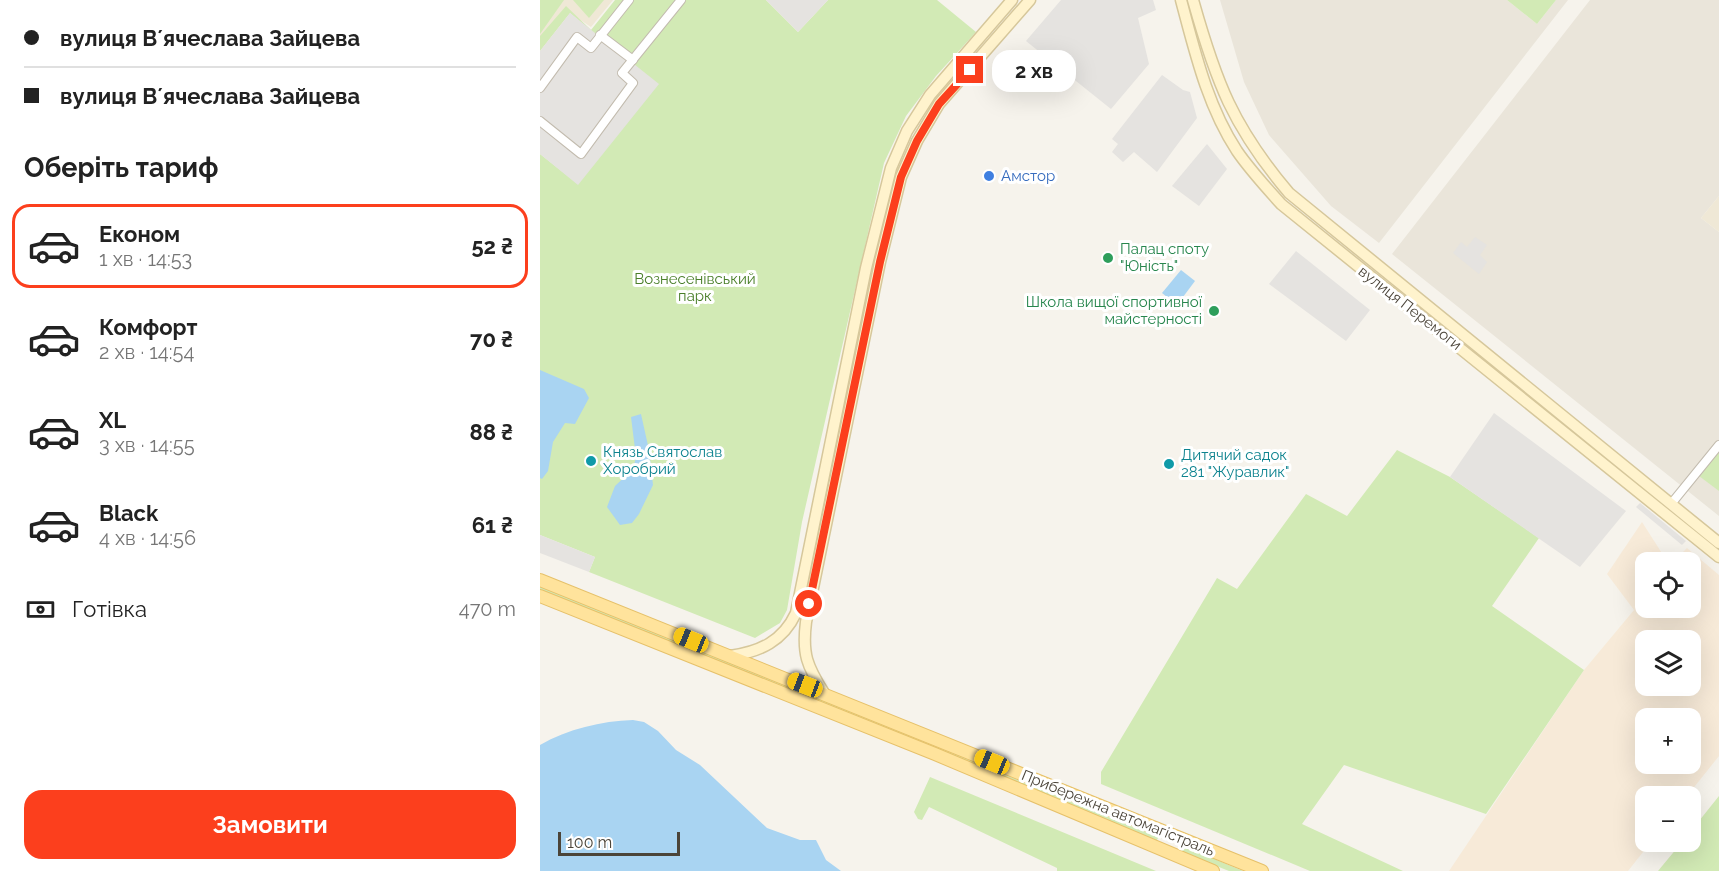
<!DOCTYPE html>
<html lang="uk">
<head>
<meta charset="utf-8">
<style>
	:root { --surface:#fff; --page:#f2f2f2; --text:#222; --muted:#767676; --line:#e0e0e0; --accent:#fc3f1d }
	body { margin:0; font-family:Raleway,sans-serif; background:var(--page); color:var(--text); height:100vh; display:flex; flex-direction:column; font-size:22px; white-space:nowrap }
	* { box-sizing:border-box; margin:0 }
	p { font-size:20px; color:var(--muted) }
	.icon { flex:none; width:33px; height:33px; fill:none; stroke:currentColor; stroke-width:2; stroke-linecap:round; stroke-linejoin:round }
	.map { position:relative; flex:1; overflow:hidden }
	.details { display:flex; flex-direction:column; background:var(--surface); width:540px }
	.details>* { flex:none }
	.top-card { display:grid; align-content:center; height:132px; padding:0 24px; background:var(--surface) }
	.fabs { position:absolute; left:1095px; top:552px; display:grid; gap:12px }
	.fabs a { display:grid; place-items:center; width:66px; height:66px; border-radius:12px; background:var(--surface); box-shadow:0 6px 24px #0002; font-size:30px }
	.scale { position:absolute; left:18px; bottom:15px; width:122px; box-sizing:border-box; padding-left:6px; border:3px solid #4b4439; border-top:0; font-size:16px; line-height:21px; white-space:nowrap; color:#4b4439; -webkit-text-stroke:4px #fff; paint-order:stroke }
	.end { position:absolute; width:27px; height:27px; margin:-14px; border:8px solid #fc3f1d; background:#fff; box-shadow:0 0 0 3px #fff }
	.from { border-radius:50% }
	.bubble { position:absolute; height:42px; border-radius:18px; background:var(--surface); box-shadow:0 6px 24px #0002; font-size:20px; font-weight:700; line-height:42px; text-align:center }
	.car { position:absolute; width:18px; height:36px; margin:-18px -9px; border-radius:8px; box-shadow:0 0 4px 2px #0007; background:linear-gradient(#f5c518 24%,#345 0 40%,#f5c518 0 76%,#345 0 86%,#f5c518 0) }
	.top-card b { display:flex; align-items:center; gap:21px; height:57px; font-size:22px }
	.top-card b+b { border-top:2px solid var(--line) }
	.top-card i { width:15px; height:15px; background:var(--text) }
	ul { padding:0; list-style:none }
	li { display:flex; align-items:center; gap:18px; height:84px; margin:0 12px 9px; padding:0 12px; border:3px solid transparent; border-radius:18px }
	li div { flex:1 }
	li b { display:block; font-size:22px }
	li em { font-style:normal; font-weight:700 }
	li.on { border-color:var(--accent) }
	li>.icon { width:54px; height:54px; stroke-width:1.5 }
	h2 { padding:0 24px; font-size:27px; line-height:72px }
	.pay { display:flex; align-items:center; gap:15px; height:66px; padding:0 24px; font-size:22px }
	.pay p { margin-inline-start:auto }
	.action { display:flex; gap:12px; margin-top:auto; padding:12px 24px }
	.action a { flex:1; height:69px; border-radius:18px; background:var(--accent); color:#fff; font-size:24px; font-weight:700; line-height:69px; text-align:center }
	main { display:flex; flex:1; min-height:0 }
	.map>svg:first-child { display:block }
</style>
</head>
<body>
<main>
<section class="details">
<div class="top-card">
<b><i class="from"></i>вулиця Вʼячеслава Зайцева</b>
<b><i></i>вулиця Вʼячеслава Зайцева</b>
</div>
<h2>Оберіть тариф</h2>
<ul>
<li class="on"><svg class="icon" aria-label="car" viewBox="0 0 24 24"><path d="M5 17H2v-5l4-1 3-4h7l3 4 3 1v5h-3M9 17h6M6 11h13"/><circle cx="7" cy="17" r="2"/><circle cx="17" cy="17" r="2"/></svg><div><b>Економ</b><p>1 хв · 14:53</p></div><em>52 ₴</em></li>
<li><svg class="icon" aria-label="car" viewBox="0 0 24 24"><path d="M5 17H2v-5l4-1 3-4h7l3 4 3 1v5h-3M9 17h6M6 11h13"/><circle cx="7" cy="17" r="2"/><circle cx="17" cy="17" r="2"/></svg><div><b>Комфорт</b><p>2 хв · 14:54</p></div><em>70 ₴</em></li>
<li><svg class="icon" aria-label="car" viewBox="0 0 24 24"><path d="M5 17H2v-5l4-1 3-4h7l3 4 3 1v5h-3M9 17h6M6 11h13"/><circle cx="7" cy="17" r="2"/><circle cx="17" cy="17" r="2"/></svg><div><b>XL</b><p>3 хв · 14:55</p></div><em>88 ₴</em></li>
<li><svg class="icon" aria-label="car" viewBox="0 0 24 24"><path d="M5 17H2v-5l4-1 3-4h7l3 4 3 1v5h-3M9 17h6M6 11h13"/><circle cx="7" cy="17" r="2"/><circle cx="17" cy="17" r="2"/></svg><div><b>Black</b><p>4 хв · 14:56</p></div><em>61 ₴</em></li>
</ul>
<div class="pay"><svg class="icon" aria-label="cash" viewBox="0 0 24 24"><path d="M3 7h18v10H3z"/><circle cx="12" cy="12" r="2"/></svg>Готівка<p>470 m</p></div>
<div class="action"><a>Замовити</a></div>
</section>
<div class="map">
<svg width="1179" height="871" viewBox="0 0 1179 871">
	<rect width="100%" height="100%" fill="#f6f3ec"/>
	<g fill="#eae5da">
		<polygon points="680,0 967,0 997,24 1016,0 1028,0 839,243 791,206 729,135 704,82"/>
		<polygon points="1050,0 1179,0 1179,196 1161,218 1179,232 1179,516 852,254"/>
	</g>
	<path fill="#f7ead8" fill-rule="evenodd" d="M1102,522L1125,558H1137L1147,548L1179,575V756L1147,796H1106V842H1111L1088,871H909L1044,670L1094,610L1067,574ZM1106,562H1150V608H1106ZM1106,640H1150V686H1106ZM1106,718H1150V764H1106Z"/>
	<g fill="#efe8d6">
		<polygon points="0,0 73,0 51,27 30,13 0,51"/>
		<polygon points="1179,196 1179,232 1161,218"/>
	</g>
	<g fill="#d2eab5">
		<polygon points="0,0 24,0 0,34"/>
		<polygon points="33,0 64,0 49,18"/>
		<polygon points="75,0 226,0 258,32 288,0 397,0 436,32 396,76 366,116 344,163 262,522 247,610 240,623 215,638 49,572 55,557 0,535 0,154 38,184 51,31 30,13 0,51 0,36 26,6 51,30"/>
		<polygon points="967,0 1016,0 997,24"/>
		<polygon points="857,450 910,477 999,538 952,606 1044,670 946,814 804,765 762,824 863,871 770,871 561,784 561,772 677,578 697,589 766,494 807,516"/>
		<polygon points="1179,450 1179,491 1159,476"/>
		<polygon points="0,585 598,829 619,836 616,842 0,591"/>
		<polygon points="390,777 616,871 517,871 517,868 389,807 382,820 378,819 374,812"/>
		<polygon points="1179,796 1179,871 1118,871 1142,842 1150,842 1151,831"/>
		<polygon points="641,845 703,871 689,871 639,851"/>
	</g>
	<g fill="#e5e3e0">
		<polygon points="226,0 288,0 258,32"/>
		<polygon points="521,0 613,0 616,10 598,18 609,64 571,109 486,41"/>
		<polygon points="30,13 119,84 38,185 0,154 0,51"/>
		<polygon points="622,75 643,90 650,92 657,118 617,172 594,152 583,162 572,152 578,144 572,139"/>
		<polygon points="667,144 687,169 659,206 632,186"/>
		<polygon points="935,237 947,245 940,255 947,262 939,274 913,253 921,242 927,247"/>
		<polygon points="756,251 830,310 806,341 729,284"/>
		<polygon points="954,413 1086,511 1040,567 910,477"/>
		<polygon points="1100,503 1146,541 1142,545 1096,507"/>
		<polygon points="0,535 55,557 49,572 0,553"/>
	</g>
	<g fill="#a9d4f2">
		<polygon points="641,270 655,281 637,305 622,293"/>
		<polygon points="0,370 44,389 49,398 35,424 25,423 13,442 8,471 2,479 0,478"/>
		<polygon points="101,414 109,450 113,485 99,514 92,523 80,525 67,507 75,486 93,469 96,457 91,417"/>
		<path d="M93,720L104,722L118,731L136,750L160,765L227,828L260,840H276L286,860L301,871H0V745C28,729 61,721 93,720Z"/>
	</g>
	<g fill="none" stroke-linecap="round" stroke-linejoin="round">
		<defs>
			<g id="minor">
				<polyline points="60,35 93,60"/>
				<polyline points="0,88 37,37 51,48 89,0"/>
				<polyline points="0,121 41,154 93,83 82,73 141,0"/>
				<polyline points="1131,504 1179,445"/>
			</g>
			<g id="secondary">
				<path d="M641,0C655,52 667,105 697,151C710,170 726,187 741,204L1179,557"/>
				<path d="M653,0C676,82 693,127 749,193L1179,543"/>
				<path d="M190,656C220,652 243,641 256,613L326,268L351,168L367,131L390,95L472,0"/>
				<path d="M284,693C267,666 262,654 266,622L340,262L361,177L377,141L399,104L490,0"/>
			</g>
			<g id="primary">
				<polyline points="0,580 722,871"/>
				<polyline points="0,596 395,754 673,871"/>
			</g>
		</defs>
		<use href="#minor" stroke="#c2bbae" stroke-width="10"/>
		<use href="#secondary" stroke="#d6c79b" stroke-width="13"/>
		<use href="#primary" stroke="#e6c16a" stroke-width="14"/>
		<use href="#minor" stroke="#fff" stroke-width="8"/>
		<use href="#secondary" stroke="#fff3cd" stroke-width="10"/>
		<use href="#primary" stroke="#ffe39c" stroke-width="12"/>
	</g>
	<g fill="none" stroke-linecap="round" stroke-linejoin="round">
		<polyline stroke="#fc3f1d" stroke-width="8" points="269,604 340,262 361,177 377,141 399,104 430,70"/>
	</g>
	<circle fill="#3f7fe0" stroke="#fff" stroke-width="2" cx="449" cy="176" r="6"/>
	<g fill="#2e9e5b" stroke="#fff" stroke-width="2">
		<circle cx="568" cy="258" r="6"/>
		<circle cx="674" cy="311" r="6"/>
	</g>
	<g fill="#0f9aa8" stroke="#fff" stroke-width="2">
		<circle cx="51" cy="461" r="6"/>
		<circle cx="629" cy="464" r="6"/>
	</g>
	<g text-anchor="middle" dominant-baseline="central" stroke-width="6" stroke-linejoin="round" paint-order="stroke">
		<g font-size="15" fill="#366cbe" stroke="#fff" text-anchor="start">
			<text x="461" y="176">Амстор</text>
		</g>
		<g font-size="15" fill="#27864d" stroke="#fff" text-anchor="start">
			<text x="580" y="249">Палац споту<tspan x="580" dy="17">"Юність"</tspan></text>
			<text x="662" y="302" text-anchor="end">Школа вищої спортивної<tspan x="662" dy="17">майстерності</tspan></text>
		</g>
		<g font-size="15" fill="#4a7f2a" stroke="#fff">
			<text x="155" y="279">Вознесенівський<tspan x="155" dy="17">парк</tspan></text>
		</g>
		<g font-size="15" fill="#4b4439" stroke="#fff">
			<text transform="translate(870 308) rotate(38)">вулиця Перемоги</text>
			<text transform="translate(578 813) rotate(22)">Прибережна автомагістраль</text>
		</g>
		<g font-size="15" fill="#0d838f" stroke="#fff" text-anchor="start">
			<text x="63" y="452">Князь Святослав<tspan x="63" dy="17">Хоробрий</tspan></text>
			<text x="641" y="455">Дитячий садок<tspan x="641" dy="17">281 "Журавлик"</tspan></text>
		</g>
	</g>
</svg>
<div class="fabs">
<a><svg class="icon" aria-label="locate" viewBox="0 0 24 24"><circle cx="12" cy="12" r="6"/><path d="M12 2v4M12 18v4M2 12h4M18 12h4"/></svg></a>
<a><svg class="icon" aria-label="layers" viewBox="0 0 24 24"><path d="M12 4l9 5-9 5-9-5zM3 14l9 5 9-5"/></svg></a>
<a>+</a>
<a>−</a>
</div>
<div class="scale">100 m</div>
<i class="end from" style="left:269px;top:604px"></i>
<i class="end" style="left:430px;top:70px"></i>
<div class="bubble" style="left:452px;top:50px;width:84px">2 хв</div>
<i class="car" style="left:151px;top:640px;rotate:292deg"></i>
<i class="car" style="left:265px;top:685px;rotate:291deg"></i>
<i class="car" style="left:452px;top:762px;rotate:292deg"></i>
</div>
</main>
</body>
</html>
